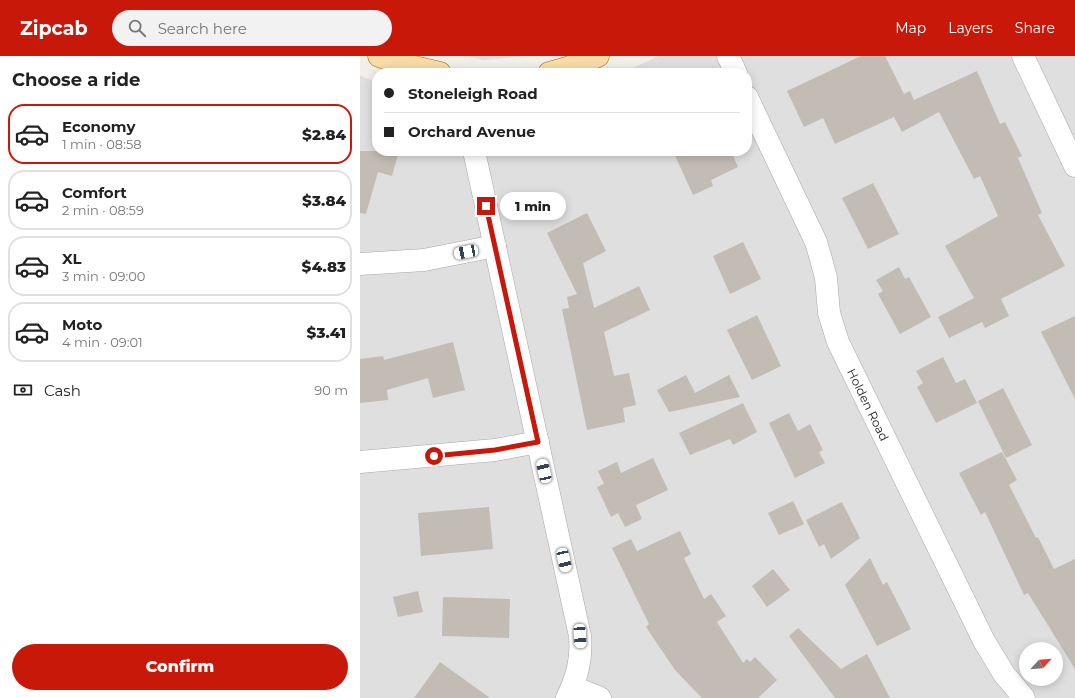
<!DOCTYPE html>
<html lang="en">
<head>
<meta charset="utf-8">
<style>
	:root { --surface:#fff; --page:#f2f2f2; --text:#222; --muted:#767676; --line:#e0e0e0; --accent:#c8180a }
	body { margin:0; font-family:Montserrat,sans-serif; background:var(--page); color:var(--text); height:100vh; display:flex; flex-direction:column; font-size:15px; white-space:nowrap }
	* { box-sizing:border-box; margin:0 }
	p { font-size:13px; color:var(--muted) }
	.icon { flex:none; width:22px; height:22px; fill:none; stroke:currentColor; stroke-width:2; stroke-linecap:round; stroke-linejoin:round }
	.map { position:relative; flex:1; overflow:hidden }
	.drawer { display:flex; flex-direction:column; background:var(--surface); width:360px }
	.drawer>* { flex:none }
	.guide { position:absolute; left:12px; top:12px; width:380px; height:88px; border-radius:16px; box-shadow:0 2px 10px #0003; display:grid; align-content:center; height:88px; padding:0 12px; background:var(--surface) }
	.needle { width:26px; rotate:64deg }
	.tools { position:absolute; left:659px; top:586px; display:grid; gap:8px }
	.tools a { display:grid; place-items:center; width:44px; height:44px; border-radius:50%; background:var(--surface); box-shadow:0 2px 10px #0003; font-size:20px }
	.end { position:absolute; width:18px; height:18px; margin:-9px; border:5px solid #c8180a; background:#fff; box-shadow:0 0 0 2px #fff }
	.from { border-radius:50% }
	.bubble { position:absolute; height:28px; border-radius:14px; background:var(--surface); box-shadow:0 2px 10px #0003; font-size:13px; font-weight:800; line-height:28px; text-align:center }
	.car { position:absolute; width:12px; height:24px; margin:-12px -6px; border-radius:5px; box-shadow:0 0 3px 1px #0007; background:linear-gradient(#fff 24%,#345 0 40%,#fff 0 76%,#345 0 86%,#fff 0) }
	.guide b { display:flex; align-items:center; gap:14px; height:38px; font-size:15px }
	.guide b+b { border-top:1px solid var(--line) }
	.guide i { width:10px; height:10px; background:var(--text) }
	ul { padding:0; list-style:none }
	li { display:flex; align-items:center; gap:12px; height:60px; margin:0 8px 6px; padding:0 4px; border:2px solid var(--line); border-radius:16px }
	li div { flex:1 }
	li b { display:block; font-size:15px }
	li em { font-style:normal; font-weight:800 }
	li.current { border-color:var(--accent) }
	li>.icon { width:36px; height:36px; stroke-width:1.5 }
	h2 { padding:0 12px; font-size:18px; line-height:48px }
	.pay { display:flex; align-items:center; gap:10px; height:44px; padding:0 12px; font-size:15px }
	.pay p { margin-inline-start:auto }
	.primary-button { display:flex; gap:8px; margin-top:auto; padding:8px 12px }
	.primary-button a { flex:1; height:46px; border-radius:24px; background:var(--accent); color:#fff; font-size:16px; font-weight:800; line-height:46px; text-align:center }
	header { display:flex; align-items:center; gap:24px; box-sizing:border-box; height:56px; padding:0 20px; background:var(--accent); color:#fff }
	header strong { font-size:19px }
	nav { display:flex; gap:22px; margin-inline-start:auto; font-size:14px }
	.search { width:280px; height:36px; background:var(--page); display:flex; align-items:center; gap:10px; box-sizing:border-box; padding:0 14px; border-radius:22px; color:var(--muted); font-size:15px }
	main { display:flex; flex:1; min-height:0 }
	.map>svg:first-child { display:block }
</style>
</head>
<body>
<header>
<strong>Zipcab</strong>
<div class="search"><svg class="icon" aria-label="search" viewBox="0 0 24 24"><circle cx="10" cy="10" r="6"/><path d="M15 15l6 6"/></svg>Search here</div>
<nav><a>Map</a><a>Layers</a><a>Share</a></nav>
</header>
<main>
<section class="drawer">
<h2>Choose a ride</h2>
<ul>
<li class="current"><svg class="icon" aria-label="car" viewBox="0 0 24 24"><path d="M5 17H2v-5l4-1 3-4h7l3 4 3 1v5h-3M9 17h6M6 11h13"/><circle cx="7" cy="17" r="2"/><circle cx="17" cy="17" r="2"/></svg><div><b>Economy</b><p>1 min · 08:58</p></div><em>$2.84</em></li>
<li><svg class="icon" aria-label="car" viewBox="0 0 24 24"><path d="M5 17H2v-5l4-1 3-4h7l3 4 3 1v5h-3M9 17h6M6 11h13"/><circle cx="7" cy="17" r="2"/><circle cx="17" cy="17" r="2"/></svg><div><b>Comfort</b><p>2 min · 08:59</p></div><em>$3.84</em></li>
<li><svg class="icon" aria-label="car" viewBox="0 0 24 24"><path d="M5 17H2v-5l4-1 3-4h7l3 4 3 1v5h-3M9 17h6M6 11h13"/><circle cx="7" cy="17" r="2"/><circle cx="17" cy="17" r="2"/></svg><div><b>XL</b><p>3 min · 09:00</p></div><em>$4.83</em></li>
<li><svg class="icon" aria-label="car" viewBox="0 0 24 24"><path d="M5 17H2v-5l4-1 3-4h7l3 4 3 1v5h-3M9 17h6M6 11h13"/><circle cx="7" cy="17" r="2"/><circle cx="17" cy="17" r="2"/></svg><div><b>Moto</b><p>4 min · 09:01</p></div><em>$3.41</em></li>
</ul>
<div class="pay"><svg class="icon" aria-label="cash" viewBox="0 0 24 24"><path d="M3 7h18v10H3z"/><circle cx="12" cy="12" r="2"/></svg>Cash<p>90 m</p></div>
<div class="primary-button"><a>Confirm</a></div>
</section>
<div class="map">
<svg width="715" height="642" viewBox="0 0 715 642">
	<rect width="100%" height="100%" fill="#f1efe9"/>
	<g fill="#dfdfdf" fill-rule="evenodd">
		<polygon points="109,0 165,0 123,4"/>
		<path d="M299,0H715V642H0V20L17,26V95H387V17H262ZM666,593H696V623H666Z"/>
	</g>
	<g fill="#c2bcb5">
		<polygon points="501,0 525,0 544,38 550,35 554,44 617,15 640,68 645,66 662,100 658,102 682,157 678,159 705,210 641,243 649,260 625,272 622,266 589,282 578,261 614,242 585,190 638,160 620,120 614,123 579,56 542,76 534,61 475,88 463,62 444,71 427,35"/>
		<polygon points="0,95 39,95 32,120 18,116 6,158 0,157"/>
		<polygon points="313,95 371,95 378,111 351,124 353,130 333,139"/>
		<polygon points="513,127 539,178 508,193 482,142"/>
		<polygon points="227,157 246,195 223,207 234,252 279,230 290,254 244,276 254,320 269,317 276,349 263,352 265,366 227,374 202,253 209,252 207,241 217,238 187,177"/>
		<polygon points="383,186 401,223 370,238 353,200"/>
		<polygon points="539,211 545,223 549,221 571,261 540,278 518,238 523,235 516,224"/>
		<polygon points="397,259 421,310 392,324 367,274"/>
		<polygon points="715,260 715,343 681,276"/>
		<polygon points="93,286 105,334 73,342 68,322 27,334 28,344 0,347 0,303 23,300 24,304"/>
		<polygon points="583,301 596,327 605,323 617,347 576,367 557,331 563,327 556,315"/>
		<polygon points="326,319 335,337 369,319 380,341 309,356 297,334"/>
		<polygon points="643,332 672,389 646,402 618,345"/>
		<polygon points="383,347 397,376 373,389 370,383 330,399 319,377"/>
		<polygon points="429,357 438,375 450,368 463,394 459,396 465,407 435,422 409,367"/>
		<polygon points="642,396 657,424 649,429 676,482 678,481 694,513 715,503 715,613 668,537 664,539 625,456 621,459 599,417"/>
		<polygon points="293,402 308,434 276,449 282,463 265,471 258,457 251,461 237,431 244,428 238,415 257,406 261,417"/>
		<polygon points="433,445 444,468 419,479 408,457"/>
		<polygon points="482,446 500,482 471,503 464,488 459,491 446,464"/>
		<polygon points="129,451 133,493 61,500 58,457"/>
		<polygon points="320,475 331,498 324,502 344,543 351,538 366,560 357,566 383,607 387,603 390,606 395,601 417,624 398,642 342,642 315,614 286,571 289,568 252,492 271,483 277,495"/>
		<polygon points="510,502 523,529 527,526 551,573 517,590 485,529"/>
		<polygon points="413,513 430,534 407,551 392,530"/>
		<polygon points="58,535 63,556 38,561 33,541"/>
		<polygon points="83,541 150,543 149,582 82,580"/>
		<polygon points="438,572 481,613 507,598 530,642 475,642 429,580"/>
		<polygon points="80,606 130,642 54,642"/>
	</g>
	<g fill="none" stroke-linecap="round" stroke-linejoin="round">
		<defs>
			<g id="minor">
				<polyline points="368,0 376,17"/>
				<polyline points="663,0 715,110"/>
				<path id="s1" d="M387,41L456,186L461,203L466,222L469,257L478,286L624,585L644,618L664,642"/>
				<path d="M114,95L220,580C222,604 217,621 207,642"/>
				<polyline points="0,208 64,204 135,190"/>
				<polyline points="0,406 135,394 178,386"/>
				<polyline points="213,631 240,642"/>
			</g>
			<g id="major">
				<polyline points="19,0 50,10 80,17"/>
				<polyline points="189,17 210,11 238,0"/>
			</g>
		</defs>
		<use href="#minor" stroke="#a8a8a8" stroke-width="23"/>
		<use href="#major" stroke="#977208" stroke-width="23"/>
		<use href="#minor" stroke="#fff" stroke-width="22"/>
		<use href="#major" stroke="#f8dba7" stroke-width="22"/>
	</g>
	<g fill="none" stroke-linecap="round" stroke-linejoin="round">
		<polyline stroke="#c8180a" stroke-width="5" points="74,400 135,394 178,386 126,150"/>
	</g>
	<g text-anchor="middle" dominant-baseline="central" stroke-width="3.5" stroke-linejoin="round" paint-order="stroke">
		<g font-size="12" fill="#212121" stroke="#fff">
			<text stroke="none"><textPath href="#s1" startOffset="333">Holden Road</textPath></text>
		</g>
	</g>
</svg>
<div class="tools">
<a><svg class="needle" viewBox="-14 -14 28 28"><path d="M0-13l5 13h-10z" fill="#e53935"/><path d="M0 13l5-13h-10z" fill="#767676"/></svg></a>
</div>
<i class="end from" style="left:74px;top:400px"></i>
<i class="end" style="left:126px;top:150px"></i>
<div class="bubble" style="left:140px;top:136px;width:66px">1 min</div>
<i class="car" style="left:106px;top:196px;rotate:259deg"></i>
<i class="car" style="left:184px;top:415px;rotate:347deg"></i>
<i class="car" style="left:204px;top:504px;rotate:167deg"></i>
<i class="car" style="left:220px;top:580px;rotate:177deg"></i>
<div class="guide">
<b><i class="from"></i>Stoneleigh Road</b>
<b><i></i>Orchard Avenue</b>
</div>
</div>
</main>
</body>
</html>
